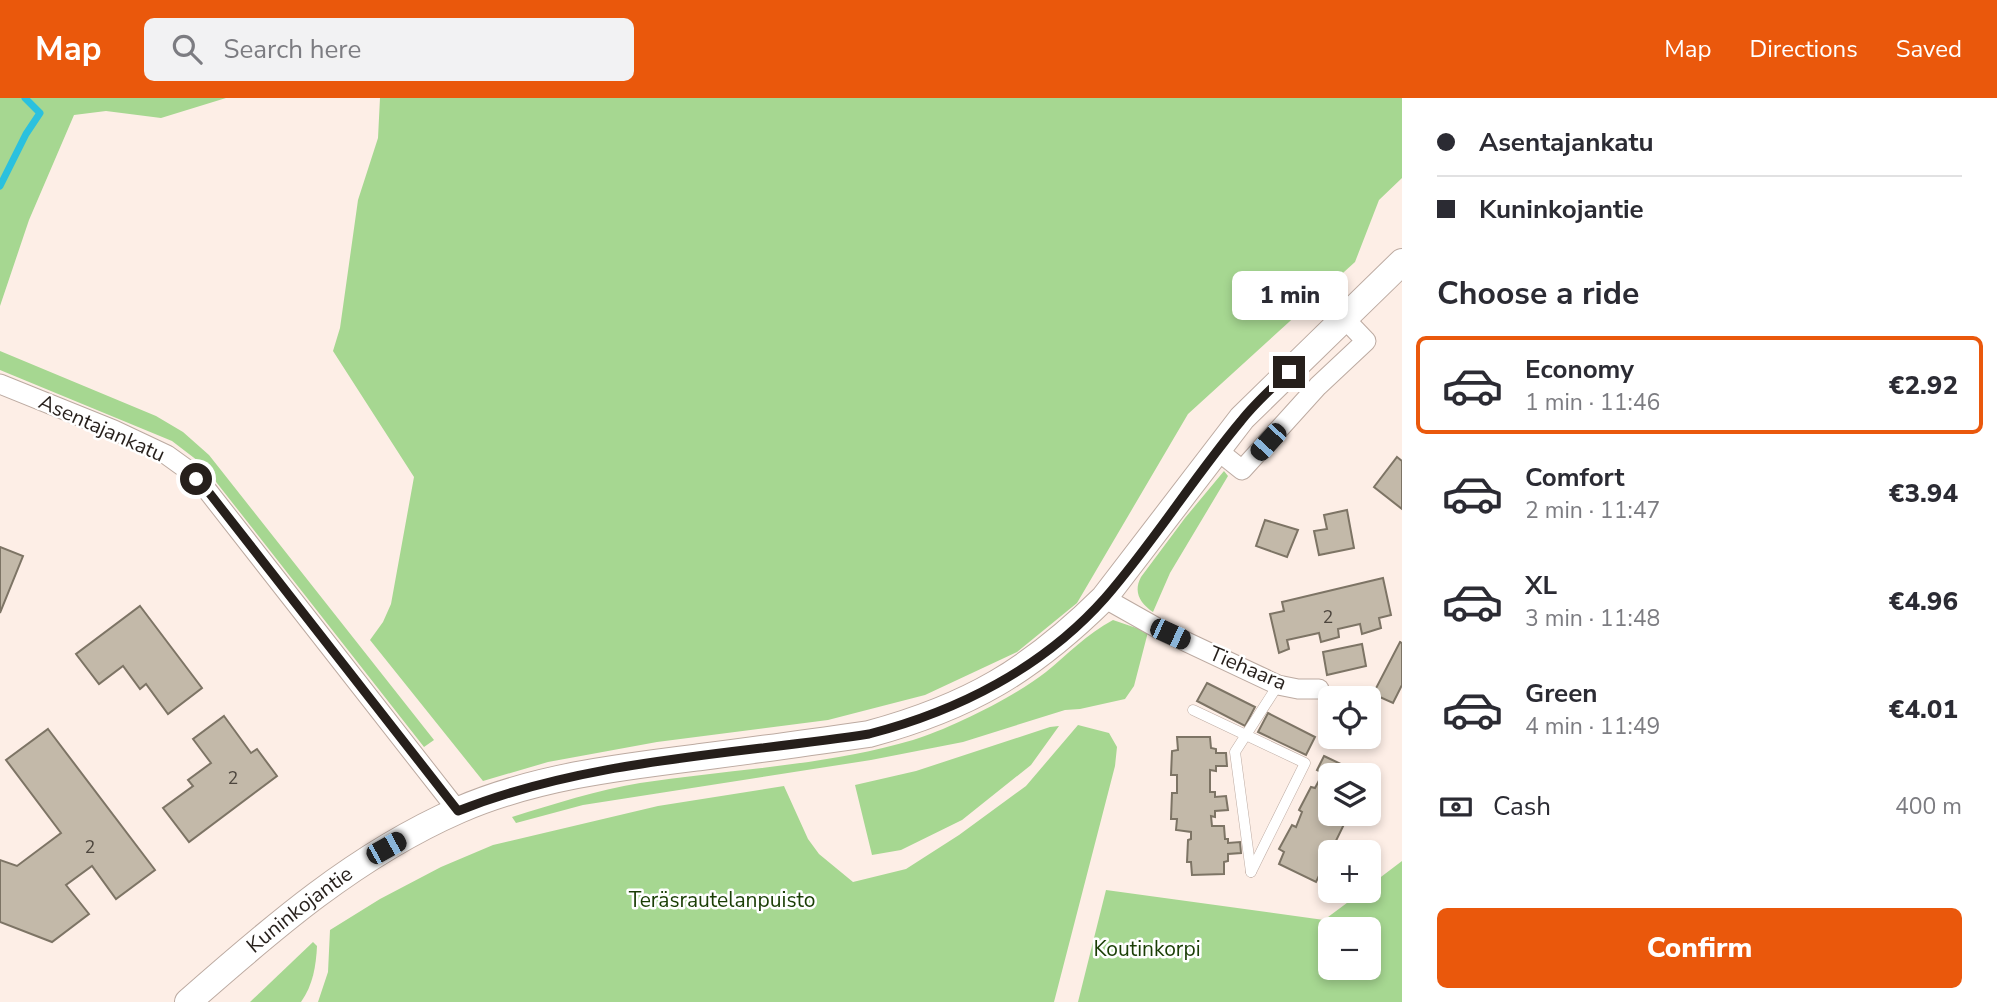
<!DOCTYPE html>
<html lang="en">
<head>
<meta charset="utf-8">
<style>
	:root { --surface:#fff; --page:#f2f2f3; --text:#2b2b33; --muted:#7c7c81; --line:#e1e1e2; --accent:#ea580c }
	body { margin:0; font-family:"Nunito Sans",sans-serif; background:var(--page); color:var(--text); height:100vh; display:flex; flex-direction:column; font-size:26px; white-space:nowrap }
	* { box-sizing:border-box; margin:0 }
	p { font-size:23px; color:var(--muted) }
	.icon { flex:none; width:38px; height:38px; fill:none; stroke:currentColor; stroke-width:2; stroke-linecap:round; stroke-linejoin:round }
	.map { position:relative; flex:1; overflow:hidden }
	.sheet { display:flex; flex-direction:column; background:var(--surface); width:595px }
	.sheet>* { flex:none }
	.guide { display:grid; align-content:center; height:154px; padding:0 35px; background:var(--surface) }
	.tools { position:absolute; left:1318px; top:588px; display:grid; gap:14px }
	.tools a { display:grid; place-items:center; width:63px; height:63px; border-radius:10px; background:var(--surface); box-shadow:0 4px 10px #0003; font-size:35px }
	.end { position:absolute; width:32px; height:32px; margin:-16px; border:9px solid #261f1b; background:#fff; box-shadow:0 0 0 4px #fff }
	.from { border-radius:50% }
	.bubble { position:absolute; height:49px; border-radius:10px; background:var(--surface); box-shadow:0 4px 10px #0003; font-size:23px; font-weight:800; line-height:49px; text-align:center }
	.car { position:absolute; width:21px; height:42px; margin:-21px -10px; border-radius:9px; box-shadow:0 0 5px 2px #0007; background:linear-gradient(#222 24%,#8ab4d8 0 40%,#222 0 76%,#8ab4d8 0 86%,#222 0) }
	.guide b { display:flex; align-items:center; gap:24px; height:66px; font-size:26px }
	.guide b+b { border-top:2px solid var(--line) }
	.guide i { width:18px; height:18px; background:var(--text) }
	ul { padding:0; list-style:none }
	li { display:flex; align-items:center; gap:21px; height:98px; margin:0 14px 10px; padding:0 21px; border:4px solid transparent; border-radius:10px }
	li div { flex:1 }
	li b { display:block; font-size:26px }
	li em { font-style:normal; font-weight:800 }
	li.active { border-color:var(--accent) }
	li>.icon { width:63px; height:63px; stroke-width:1.5 }
	h2 { padding:0 35px; font-size:32px; line-height:84px }
	.pay { display:flex; align-items:center; gap:18px; height:77px; padding:0 35px; font-size:26px }
	.pay p { margin-inline-start:auto }
	.cta { display:flex; gap:14px; margin-top:auto; padding:14px 35px }
	.cta a { flex:1; height:80px; border-radius:10px; background:var(--accent); color:#fff; font-size:28px; font-weight:800; line-height:80px; text-align:center }
	header { display:flex; align-items:center; gap:42px; box-sizing:border-box; height:98px; padding:0 35px; background:var(--accent); color:#fff }
	header strong { font-size:33px }
	nav { display:flex; gap:38px; margin-inline-start:auto; font-size:24px }
	.search { width:490px; height:63px; background:var(--page); display:flex; align-items:center; gap:18px; box-sizing:border-box; padding:0 24px; border-radius:10px; color:var(--muted); font-size:26px }
	main { display:flex; flex:1; min-height:0 }
	.map>svg:first-child { display:block }
</style>
</head>
<body>
<header>
<strong>Map</strong>
<div class="search"><svg class="icon" aria-label="search" viewBox="0 0 24 24"><circle cx="10" cy="10" r="6"/><path d="M15 15l6 6"/></svg>Search here</div>
<nav><a>Map</a><a>Directions</a><a>Saved</a></nav>
</header>
<main>
<div class="map">
<svg width="1402" height="904" viewBox="0 0 1402 904">
	<rect width="100%" height="100%" fill="#fdeee6"/>
	<g fill="#a6d791" fill-rule="evenodd">
		<polygon points="0,0 226,0 161,20 106,13 74,17 29,122 0,208"/>
		<polygon points="380,0 1402,0 1402,80 1379,102 1355,164 1188,316 1077,505 1017,554 925,597 828,622 657,644 548,664 483,683 370,542 383,524 391,506 414,379 333,253 340,230 358,102 378,40"/>
		<polygon points="0,253 156,318 183,334 209,357 434,642 424,649 202,366 172,343 0,272"/>
		<path d="M1224,373L1228,378L1170,475L1153,514C1140,505 1133,494 1141,479L1185,420Z"/>
		<path d="M1113,522L1148,534L1134,588L1125,601L1080,611L1065,612L963,644L871,662L583,707L516,725L512,719C554,706 597,692 640,685C730,671 826,668 913,642C950,631 1016,598 1046,574C1068,556 1087,536 1113,522Z"/>
		<polygon points="1078,627 1109,635 1117,649 1115,668 1054,904 318,904 328,874 330,832 380,801 441,769 493,747 658,708 784,688 808,741 819,756 853,784 906,771 959,737 1026,688"/>
		<polygon points="1059,628 1031,667 962,722 901,752 872,757 855,687 916,673 1050,629"/>
		<path d="M1402,763V904H1078L1106,792L1324,822L1363,793H1368L1369,788ZM1330,831H1368V870H1330Z"/>
		<path d="M313,844L317,848C316,868 313,887 301,904H250Z"/>
	</g>
	<g fill="none" stroke-linecap="round" stroke-linejoin="round">
		<polyline stroke="#2bc1de" stroke-width="7" points="0,88 26,36 40,15 25,0"/>
	</g>
	<g fill="#c3b9a9" stroke="#7d7465" stroke-width="2">
		<polygon points="1397,359 1402,363 1402,411 1374,389"/>
		<polygon points="1347,412 1354,450 1319,457 1314,433 1327,431 1324,417"/>
		<polygon points="1265,422 1298,432 1287,459 1256,448"/>
		<polygon points="0,449 23,458 0,515"/>
		<polygon points="1383,480 1391,517 1379,520 1381,530 1362,536 1360,526 1338,531 1339,539 1321,544 1319,535 1287,542 1289,551 1279,555 1270,516 1284,513 1282,504"/>
		<polygon points="140,508 202,590 168,616 146,586 140,591 123,568 99,586 76,556"/>
		<polygon points="1400,544 1402,545 1402,587 1393,605 1373,596"/>
		<polygon points="1362,546 1366,568 1327,577 1323,554"/>
		<polygon points="1207,585 1255,609 1245,628 1197,603"/>
		<polygon points="1268,615 1315,639 1306,657 1258,634"/>
		<polygon points="224,618 251,655 257,651 277,678 189,744 163,710 193,688 188,682 211,665 193,641"/>
		<polygon points="48,631 155,772 116,801 92,768 66,787 89,816 52,844 0,824 0,762 17,768 61,735 6,662"/>
		<polygon points="1177,639 1210,639 1211,650 1216,651 1216,655 1226,655 1227,668 1216,668 1216,673 1210,672 1210,694 1215,694 1215,699 1226,698 1228,712 1215,713 1215,719 1211,718 1212,728 1224,728 1225,741 1228,741 1228,745 1240,744 1241,755 1228,756 1228,763 1224,764 1224,776 1192,777 1191,764 1187,764 1188,742 1191,741 1191,734 1176,732 1177,721 1171,721 1172,695 1177,695 1177,677 1171,677 1172,653 1178,652"/>
		<polygon points="1324,658 1364,677 1330,677 1330,716 1349,716 1316,784 1279,766 1284,754 1279,751 1292,727 1296,729 1302,714 1299,712 1311,689 1315,690 1323,675 1317,672"/>
	</g>
	<g fill="none" stroke-linecap="round" stroke-linejoin="round">
		<defs>
			<g id="lane">
				<polyline points="1193,612 1305,665 1251,774"/>
				<polyline points="1251,774 1235,654 1278,587"/>
			</g>
			<g id="street">
				<polyline points="0,286 114,332 167,357 185,370 207,392 458,713"/>
				<polyline points="1217,352 1242,372 1318,288 1366,243 1344,220"/>
				<polyline points="1104,500 1159,531 1278,587 1298,591 1319,591"/>
			</g>
			<g id="secondary">
				<path id="s1" d="M188,904C272,830 356,757 459,712C535,679 620,669 701,659C757,652 813,644 869,636C969,609 1030,573 1104,500L1242,320L1402,164"/>
			</g>
		</defs>
		<use href="#lane" stroke="#bcaaa1" stroke-width="11"/>
		<use href="#street" stroke="#bcaaa1" stroke-width="21"/>
		<use href="#secondary" stroke="#bcaaa1" stroke-width="28"/>
		<use href="#lane" stroke="#fff" stroke-width="10"/>
		<use href="#street" stroke="#fff" stroke-width="19"/>
		<use href="#secondary" stroke="#fff" stroke-width="26"/>
	</g>
	<g fill="none" stroke-linecap="round" stroke-linejoin="round">
		<path stroke="#261f1b" stroke-width="9" d="M196,381L207,392L458,713C588,661 732,657 869,636C958,613 1043,570 1105,500C1154,444 1193,380 1241,323C1255,305 1273,289 1289,274"/>
	</g>
	<g text-anchor="middle" dominant-baseline="central" stroke-width="5" stroke-linejoin="round" paint-order="stroke">
		<g font-size="18" fill="#4d463e">
			<text x="1328" y="519">2</text>
			<text x="233" y="680">2</text>
			<text x="90" y="749">2</text>
		</g>
		<g font-size="21" fill="#261f1b" stroke="#fff">
			<text transform="translate(102 330) rotate(24)">Asentajankatu</text>
			<text transform="translate(1248 570) rotate(23)">Tiehaara</text>
			<text stroke="none"><textPath href="#s1" startOffset="145">Kuninkojantie</textPath></text>
		</g>
		<g font-size="21" fill="#1a3e05" stroke="#fff">
			<text x="722" y="802">Teräsrautelanpuisto</text>
			<text x="1147" y="851">Koutinkorpi</text>
		</g>
	</g>
</svg>
<div class="tools">
<a><svg class="icon" aria-label="locate" viewBox="0 0 24 24"><circle cx="12" cy="12" r="6"/><path d="M12 2v4M12 18v4M2 12h4M18 12h4"/></svg></a>
<a><svg class="icon" aria-label="layers" viewBox="0 0 24 24"><path d="M12 4l9 5-9 5-9-5zM3 14l9 5 9-5"/></svg></a>
<a>+</a>
<a>−</a>
</div>
<i class="end from" style="left:196px;top:381px"></i>
<i class="end" style="left:1289px;top:274px"></i>
<div class="bubble" style="left:1232px;top:173px;width:116px">1 min</div>
<i class="car" style="left:1268px;top:344px;rotate:222deg"></i>
<i class="car" style="left:1170px;top:536px;rotate:115deg"></i>
<i class="car" style="left:386px;top:750px;rotate:61deg"></i>
</div>
<section class="sheet">
<div class="guide">
<b><i class="from"></i>Asentajankatu</b>
<b><i></i>Kuninkojantie</b>
</div>
<h2>Choose a ride</h2>
<ul>
<li class="active"><svg class="icon" aria-label="car" viewBox="0 0 24 24"><path d="M5 17H2v-5l4-1 3-4h7l3 4 3 1v5h-3M9 17h6M6 11h13"/><circle cx="7" cy="17" r="2"/><circle cx="17" cy="17" r="2"/></svg><div><b>Economy</b><p>1 min · 11:46</p></div><em>€2.92</em></li>
<li><svg class="icon" aria-label="car" viewBox="0 0 24 24"><path d="M5 17H2v-5l4-1 3-4h7l3 4 3 1v5h-3M9 17h6M6 11h13"/><circle cx="7" cy="17" r="2"/><circle cx="17" cy="17" r="2"/></svg><div><b>Comfort</b><p>2 min · 11:47</p></div><em>€3.94</em></li>
<li><svg class="icon" aria-label="car" viewBox="0 0 24 24"><path d="M5 17H2v-5l4-1 3-4h7l3 4 3 1v5h-3M9 17h6M6 11h13"/><circle cx="7" cy="17" r="2"/><circle cx="17" cy="17" r="2"/></svg><div><b>XL</b><p>3 min · 11:48</p></div><em>€4.96</em></li>
<li><svg class="icon" aria-label="car" viewBox="0 0 24 24"><path d="M5 17H2v-5l4-1 3-4h7l3 4 3 1v5h-3M9 17h6M6 11h13"/><circle cx="7" cy="17" r="2"/><circle cx="17" cy="17" r="2"/></svg><div><b>Green</b><p>4 min · 11:49</p></div><em>€4.01</em></li>
</ul>
<div class="pay"><svg class="icon" aria-label="cash" viewBox="0 0 24 24"><path d="M3 7h18v10H3z"/><circle cx="12" cy="12" r="2"/></svg>Cash<p>400 m</p></div>
<div class="cta"><a>Confirm</a></div>
</section>
</main>
</body>
</html>
